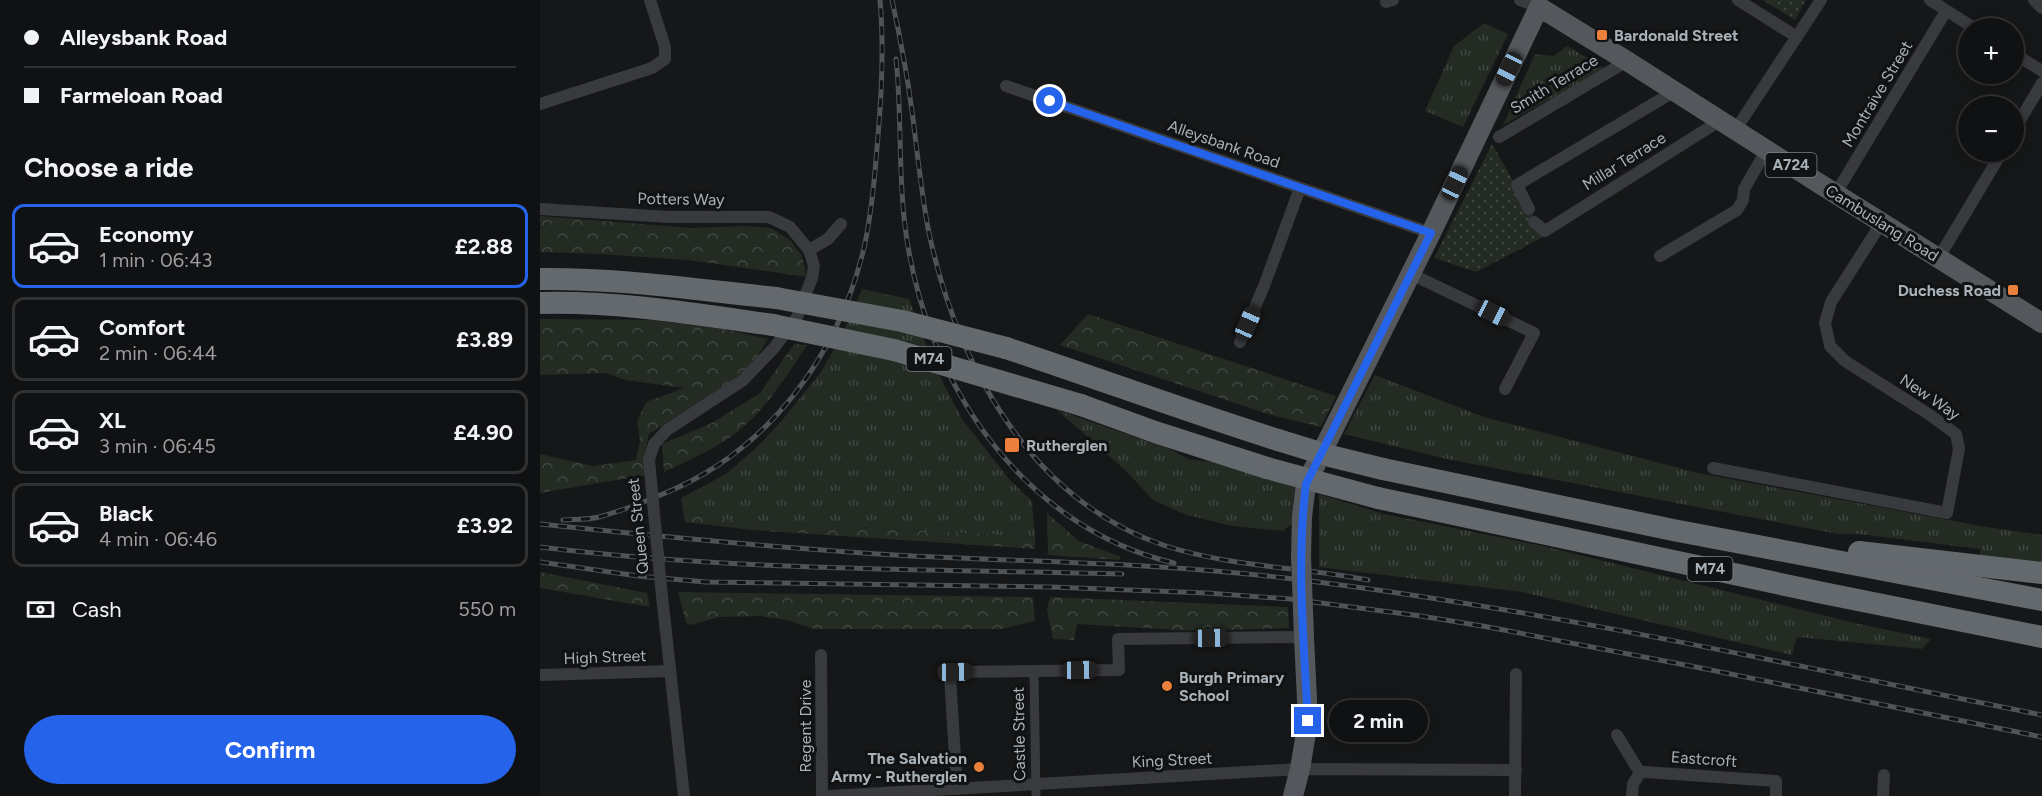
<!DOCTYPE html>
<html lang="en">
<head>
<meta charset="utf-8">
<style>
	:root { --surface:#101112; --page:#1e1f20; --text:#f1f3f6; --muted:#9c9d9f; --line:#303132; --accent:#2563eb }
	body { margin:0; font-family:Figtree,sans-serif; background:var(--page); color:var(--text); height:100vh; display:flex; flex-direction:column; font-size:22px; white-space:nowrap }
	* { box-sizing:border-box; margin:0 }
	p { font-size:20px; color:var(--muted) }
	.icon { flex:none; width:33px; height:33px; fill:none; stroke:currentColor; stroke-width:2; stroke-linecap:round; stroke-linejoin:round }
	.map { position:relative; flex:1; overflow:hidden }
	.panel { display:flex; flex-direction:column; background:var(--surface); width:540px }
	.panel>* { flex:none }
	.hud { display:grid; align-content:center; height:132px; padding:0 24px; background:var(--surface) }
	.fabs { position:absolute; left:1418px; top:18px; display:grid; gap:12px }
	.fabs a { display:grid; place-items:center; width:66px; height:66px; border-radius:50%; background:var(--surface); box-shadow:0 3px 15px #0003,0 0 0 2px var(--line); font-size:30px }
	.end { position:absolute; width:27px; height:27px; margin:-14px; border:8px solid #2563eb; background:#fff; box-shadow:0 0 0 3px #fff }
	.from { border-radius:50% }
	.bubble { position:absolute; height:42px; border-radius:21px; background:var(--surface); box-shadow:0 3px 15px #0003,0 0 0 2px var(--line); font-size:20px; font-weight:700; line-height:42px; text-align:center }
	.car { position:absolute; width:18px; height:36px; margin:-18px -9px; border-radius:8px; box-shadow:0 0 4px 2px #0007; background:linear-gradient(#222 24%,#8ab4d8 0 40%,#222 0 76%,#8ab4d8 0 86%,#222 0) }
	.hud b { display:flex; align-items:center; gap:21px; height:57px; font-size:22px }
	.hud b+b { border-top:2px solid var(--line) }
	.hud i { width:15px; height:15px; background:var(--text) }
	ul { padding:0; list-style:none }
	li { display:flex; align-items:center; gap:18px; height:84px; margin:0 12px 9px; padding:0 12px; border:3px solid var(--line); border-radius:12px }
	li div { flex:1 }
	li b { display:block; font-size:22px }
	li em { font-style:normal; font-weight:700 }
	li.selected { border-color:var(--accent) }
	li>.icon { width:54px; height:54px; stroke-width:1.5 }
	h2 { padding:0 24px; font-size:27px; line-height:72px }
	.pay { display:flex; align-items:center; gap:15px; height:66px; padding:0 24px; font-size:22px }
	.pay p { margin-inline-start:auto }
	.primary-button { display:flex; gap:12px; margin-top:auto; padding:12px 24px }
	.primary-button a { flex:1; height:69px; border-radius:36px; background:var(--accent); color:#fff; font-size:24px; font-weight:700; line-height:69px; text-align:center }
	main { display:flex; flex:1; min-height:0 }
	.map>svg:first-child { display:block }
</style>
</head>
<body>
<main>
<section class="panel">
<div class="hud">
<b><i class="from"></i>Alleysbank Road</b>
<b><i></i>Farmeloan Road</b>
</div>
<h2>Choose a ride</h2>
<ul>
<li class="selected"><svg class="icon" aria-label="car" viewBox="0 0 24 24"><path d="M5 17H2v-5l4-1 3-4h7l3 4 3 1v5h-3M9 17h6M6 11h13"/><circle cx="7" cy="17" r="2"/><circle cx="17" cy="17" r="2"/></svg><div><b>Economy</b><p>1 min · 06:43</p></div><em>£2.88</em></li>
<li><svg class="icon" aria-label="car" viewBox="0 0 24 24"><path d="M5 17H2v-5l4-1 3-4h7l3 4 3 1v5h-3M9 17h6M6 11h13"/><circle cx="7" cy="17" r="2"/><circle cx="17" cy="17" r="2"/></svg><div><b>Comfort</b><p>2 min · 06:44</p></div><em>£3.89</em></li>
<li><svg class="icon" aria-label="car" viewBox="0 0 24 24"><path d="M5 17H2v-5l4-1 3-4h7l3 4 3 1v5h-3M9 17h6M6 11h13"/><circle cx="7" cy="17" r="2"/><circle cx="17" cy="17" r="2"/></svg><div><b>XL</b><p>3 min · 06:45</p></div><em>£4.90</em></li>
<li><svg class="icon" aria-label="car" viewBox="0 0 24 24"><path d="M5 17H2v-5l4-1 3-4h7l3 4 3 1v5h-3M9 17h6M6 11h13"/><circle cx="7" cy="17" r="2"/><circle cx="17" cy="17" r="2"/></svg><div><b>Black</b><p>4 min · 06:46</p></div><em>£3.92</em></li>
</ul>
<div class="pay"><svg class="icon" aria-label="cash" viewBox="0 0 24 24"><path d="M3 7h18v10H3z"/><circle cx="12" cy="12" r="2"/></svg>Cash<p>550 m</p></div>
<div class="primary-button"><a>Confirm</a></div>
</section>
<div class="map">
<svg width="1502" height="796" viewBox="0 0 1502 796">
	<defs>
		<pattern id="grass-tufts" width="24" height="20" patternUnits="userSpaceOnUse" patternTransform="scale(1.5)"><rect width="24" height="20" fill="#232b23"/><path d="M3 7l-1-3M5 7V3M7 7l1-3M15 17l-1-3M17 17v-4M19 17l1-3" fill="none" stroke="#404741"/></pattern>
		<pattern id="forest-crowns" width="20" height="18" patternUnits="userSpaceOnUse" patternTransform="scale(1.5)"><rect width="20" height="18" fill="#232b23"/><path d="M2 6a3 3 0 1 1 6 0M12 15a3 3 0 1 1 6 0" fill="none" stroke="#404741"/></pattern>
		<pattern id="park-dots" width="8" height="8" patternUnits="userSpaceOnUse" patternTransform="scale(1.5)"><rect width="8" height="8" fill="#232b23"/><path d="M2 2h.1M6 6h.1" fill="none" stroke="#404741" stroke-width="1.8" stroke-linecap="round"/></pattern>
	</defs>
	<rect width="100%" height="100%" fill="#161718"/>
	<g fill="url(#grass-tufts)">
		<polygon points="944,23 968,34 923,127 885,111 914,46"/>
		<polygon points="1027,46 1066,69 963,125 995,54 1013,56"/>
		<polygon points="322,289 369,299 394,365 422,419 469,479 492,501 495,537 188,520 143,512 141,498 186,474 217,447 244,418 281,372 303,333"/>
		<polygon points="835,375 944,417 1158,473 1446,527 1502,535 1502,564 1440,555 1440,549 1319,534 1298,534 907,459 804,434"/>
		<polygon points="517,410 630,449 651,460 673,462 756,487 752,524 743,531 692,526 647,515 614,501 585,470"/>
		<polygon points="779,494 844,514 1003,546 1319,624 1391,639 1382,649 1257,637 1252,655 982,592 779,567"/>
	</g>
	<g fill="url(#forest-crowns)">
		<polygon points="0,216 152,228 204,226 231,228 250,240 262,256 267,277 148,260 60,254 0,252"/>
		<polygon points="548,314 796,396 781,427 731,415 520,345"/>
		<polygon points="0,319 112,320 183,329 228,339 214,362 194,380 109,434 104,458 106,475 0,493 0,454 53,466 96,460 100,441 97,422 106,402 144,388 85,380 66,373 0,375"/>
		<path d="M254,344L267,345C243,382 218,422 178,445C161,455 142,463 124,472L122,444L172,423L220,393Z"/>
		<polygon points="143,512 188,520 495,537 495,549 212,530 145,522"/>
		<polygon points="507,513 539,541 581,557 580,560 508,555"/>
		<polygon points="0,572 107,593 110,607 0,588"/>
		<polygon points="138,592 493,597 495,621 461,629 274,629 247,620 220,616 178,617 151,625 146,623"/>
		<polygon points="510,597 748,607 749,628 657,631 537,624 534,640 513,639 507,610"/>
	</g>
	<g fill="url(#park-dots)">
		<polygon points="1223,0 1266,0 1255,20"/>
		<polygon points="952,144 1005,236 936,272 894,258"/>
	</g>
	<g fill="none" stroke-linecap="round" stroke-linejoin="round">
		<polyline stroke="#383a3d" stroke-width="9" points="494,671 496,796"/>
		<g stroke="#383a3d" stroke-width="12">
			<polyline points="980,0 999,7 1002,3"/>
			<polyline points="1198,0 1257,37"/>
			<polyline points="1390,0 1434,28"/>
			<polyline points="1494,0 1502,8"/>
			<polyline points="846,2 853,0"/>
			<polyline points="1473,53 1502,71"/>
			<polyline points="466,86 891,233"/>
			<polyline points="0,104 112,68 125,59 125,47 110,0"/>
			<polyline points="1196,129 1281,0"/>
			<polyline points="1473,132 1502,83"/>
			<polyline points="959,137 1087,61"/>
			<polyline points="1296,193 1406,11"/>
			<polyline points="0,209 129,217 229,217 250,227 269,250 274,266 272,278 257,317 234,348 202,381 127,430 114,444 109,460"/>
			<polyline points="989,209 977,185 1135,91"/>
			<polyline points="994,222 1005,231 1181,120"/>
			<polyline points="269,250 288,239 301,224"/>
			<polyline points="1120,256 1197,210 1203,200 1204,189 1227,149"/>
			<polyline points="1398,259 1462,152"/>
			<polyline points="871,274 994,333 965,389"/>
			<polyline points="700,342 724,286 760,188"/>
			<polyline points="1173,468 1407,513 1419,449 1416,434 1390,415 1305,361 1290,346 1285,323 1291,302 1342,222"/>
			<polyline points="121,587 144,796"/>
			<polyline points="281,655 282,796"/>
			<polyline points="0,675 130,671"/>
			<polyline points="1077,735 1100,773"/>
			<polyline points="417,789 410,677 415,672 579,670 578,639 764,637"/>
			<polyline points="290,796 760,769 976,770"/>
			<polyline points="975,796 976,674"/>
			<polyline points="1092,796 1093,784 1100,773 1105,772 1236,781 1236,796"/>
			<polyline points="1343,796 1344,775"/>
		</g>
		<g stroke="#54585c" stroke-width="20">
			<polyline points="999,7 1087,61 1280,184 1502,323"/>
			<polyline points="761,556 762,517 766,484 891,233 999,7"/>
			<polyline points="753,796 760,769 768,721 764,637"/>
		</g>
		<g stroke="#64696e" stroke-width="22">
			<path d="M0,279C79,278 158,290 236,298"/>
			<path d="M0,303C78,301 156,314 233,325"/>
			<path d="M466,348C557,378 646,411 738,440"/>
			<polyline points="541,405 615,432 727,468"/>
			<polyline points="843,469 1133,530 1502,600"/>
			<polyline points="838,498 1283,593 1502,637"/>
			<polyline points="1319,552 1502,573"/>
		</g>
		<defs>
			<g id="rail">
				<path d="M352,0C360,37 367,74 372,111C377,150 381,190 388,228C415,360 488,499 623,545C689,567 760,567 828,580"/>
				<path d="M356,59C362,114 358,171 365,226C384,378 478,526 634,563"/>
				<path d="M23,520C34,519 47,520 59,517C81,511 102,503 123,494C228,452 298,356 324,248C332,211 335,173 338,136C342,90 344,45 340,0"/>
				<path d="M0,524C124,537 248,549 372,556C496,562 621,563 745,578C1000,608 1250,665 1502,715"/>
				<path d="M0,547C193,571 388,569 582,574"/>
				<polyline points="0,562 98,576 166,582 511,587 667,593 750,599 881,616 948,627 1156,667 1502,737"/>
			</g>
		</defs>
		<use href="#rail" stroke="#4f5256" stroke-width="5"/>
		<use href="#rail" stroke="#111213" stroke-width="3" stroke-dasharray="9" stroke-linecap="butt"/>
		<polyline stroke="#383a3d" stroke-width="12" points="109,460 121,587"/>
		<polyline stroke="#54585c" stroke-width="20" points="761,556 764,637"/>
		<g stroke="#64696e" stroke-width="22">
			<polyline points="236,298 362,321 466,348"/>
			<polyline points="233,325 354,350 541,405"/>
			<polyline points="738,440 790,456 843,469"/>
			<polyline points="727,468 838,498"/>
		</g>
	</g>
	<g fill="none" stroke-linecap="round" stroke-linejoin="round">
		<path stroke="#2563eb" stroke-width="8" d="M510,101L891,233L766,484C756,562 764,643 768,721"/>
	</g>
	<g fill="#eb7f3c" stroke="#111213" stroke-width="2">
		<rect x="1056" y="29" width="12" height="12" rx="3"/>
		<rect x="1467" y="284" width="12" height="12" rx="3"/>
		<rect x="464" y="437" width="16" height="16" rx="3"/>
		<circle cx="627" cy="686" r="6"/>
		<circle cx="439" cy="767" r="6"/>
	</g>
	<g text-anchor="middle" dominant-baseline="central" stroke-width="6" stroke-linejoin="round" paint-order="stroke">
		<g fill="#111213" stroke="#7b8286" stroke-width="1.5">
			<rect x="1225.5" y="153" width="51" height="24" rx="4.5"/>
			<rect x="366.5" y="347" width="45" height="24" rx="4.5"/>
			<rect x="1147.5" y="557" width="45" height="24" rx="4.5"/>
		</g>
		<g font-size="15" font-weight="bold" fill="#a9b2b8">
			<text x="1251" y="165">A724</text>
			<text x="389" y="359">M74</text>
			<text x="1170" y="569">M74</text>
		</g>
		<g font-size="16" font-weight="bold" fill="#a9b2b8" stroke="#111213" text-anchor="start">
			<text x="1074" y="35">Bardonald Street</text>
			<text x="1461" y="290" text-anchor="end">Duchess Road</text>
			<text x="486" y="445">Rutherglen</text>
			<text x="639" y="677">Burgh Primary<tspan x="639" dy="18">School</tspan></text>
			<text x="427" y="758" text-anchor="end">The Salvation<tspan x="427" dy="18">Army - Rutherglen</tspan></text>
		</g>
		<g font-size="16" fill="#a9b2b8" stroke="#111213">
			<text transform="translate(1014 84) rotate(-31)">Smith Terrace</text>
			<text transform="translate(1337 94) rotate(-59)">Montraive Street</text>
			<text transform="translate(684 144) rotate(19)">Alleysbank Road</text>
			<text transform="translate(1084 161) rotate(-32)">Millar Terrace</text>
			<text transform="translate(141 199) rotate(1)">Potters Way</text>
			<text transform="translate(1342 223) rotate(32)">Cambuslang Road</text>
			<text transform="translate(1390 397) rotate(34)">New Way</text>
			<text transform="translate(98 526) rotate(-96)">Queen Street</text>
			<text transform="translate(65 657) rotate(-2)">High Street</text>
			<text transform="translate(265 726) rotate(-90)">Regent Drive</text>
			<text transform="translate(479 734) rotate(-91)">Castle Street</text>
			<text transform="translate(1164 759) rotate(4)">Eastcroft</text>
			<text transform="translate(632 760) rotate(-3)">King Street</text>
		</g>
	</g>
</svg>
<div class="fabs">
<a>+</a>
<a>−</a>
</div>
<i class="end from" style="left:510px;top:101px"></i>
<i class="end" style="left:768px;top:721px"></i>
<div class="bubble" style="left:789px;top:700px;width:99px">2 min</div>
<i class="car" style="left:969px;top:69px;rotate:206deg"></i>
<i class="car" style="left:915px;top:183px;rotate:25deg"></i>
<i class="car" style="left:953px;top:313px;rotate:116deg"></i>
<i class="car" style="left:708px;top:323px;rotate:24deg"></i>
<i class="car" style="left:671px;top:638px;rotate:89deg"></i>
<i class="car" style="left:540px;top:670px;rotate:89deg"></i>
<i class="car" style="left:415px;top:672px;rotate:89deg"></i>
</div>
</main>
</body>
</html>
